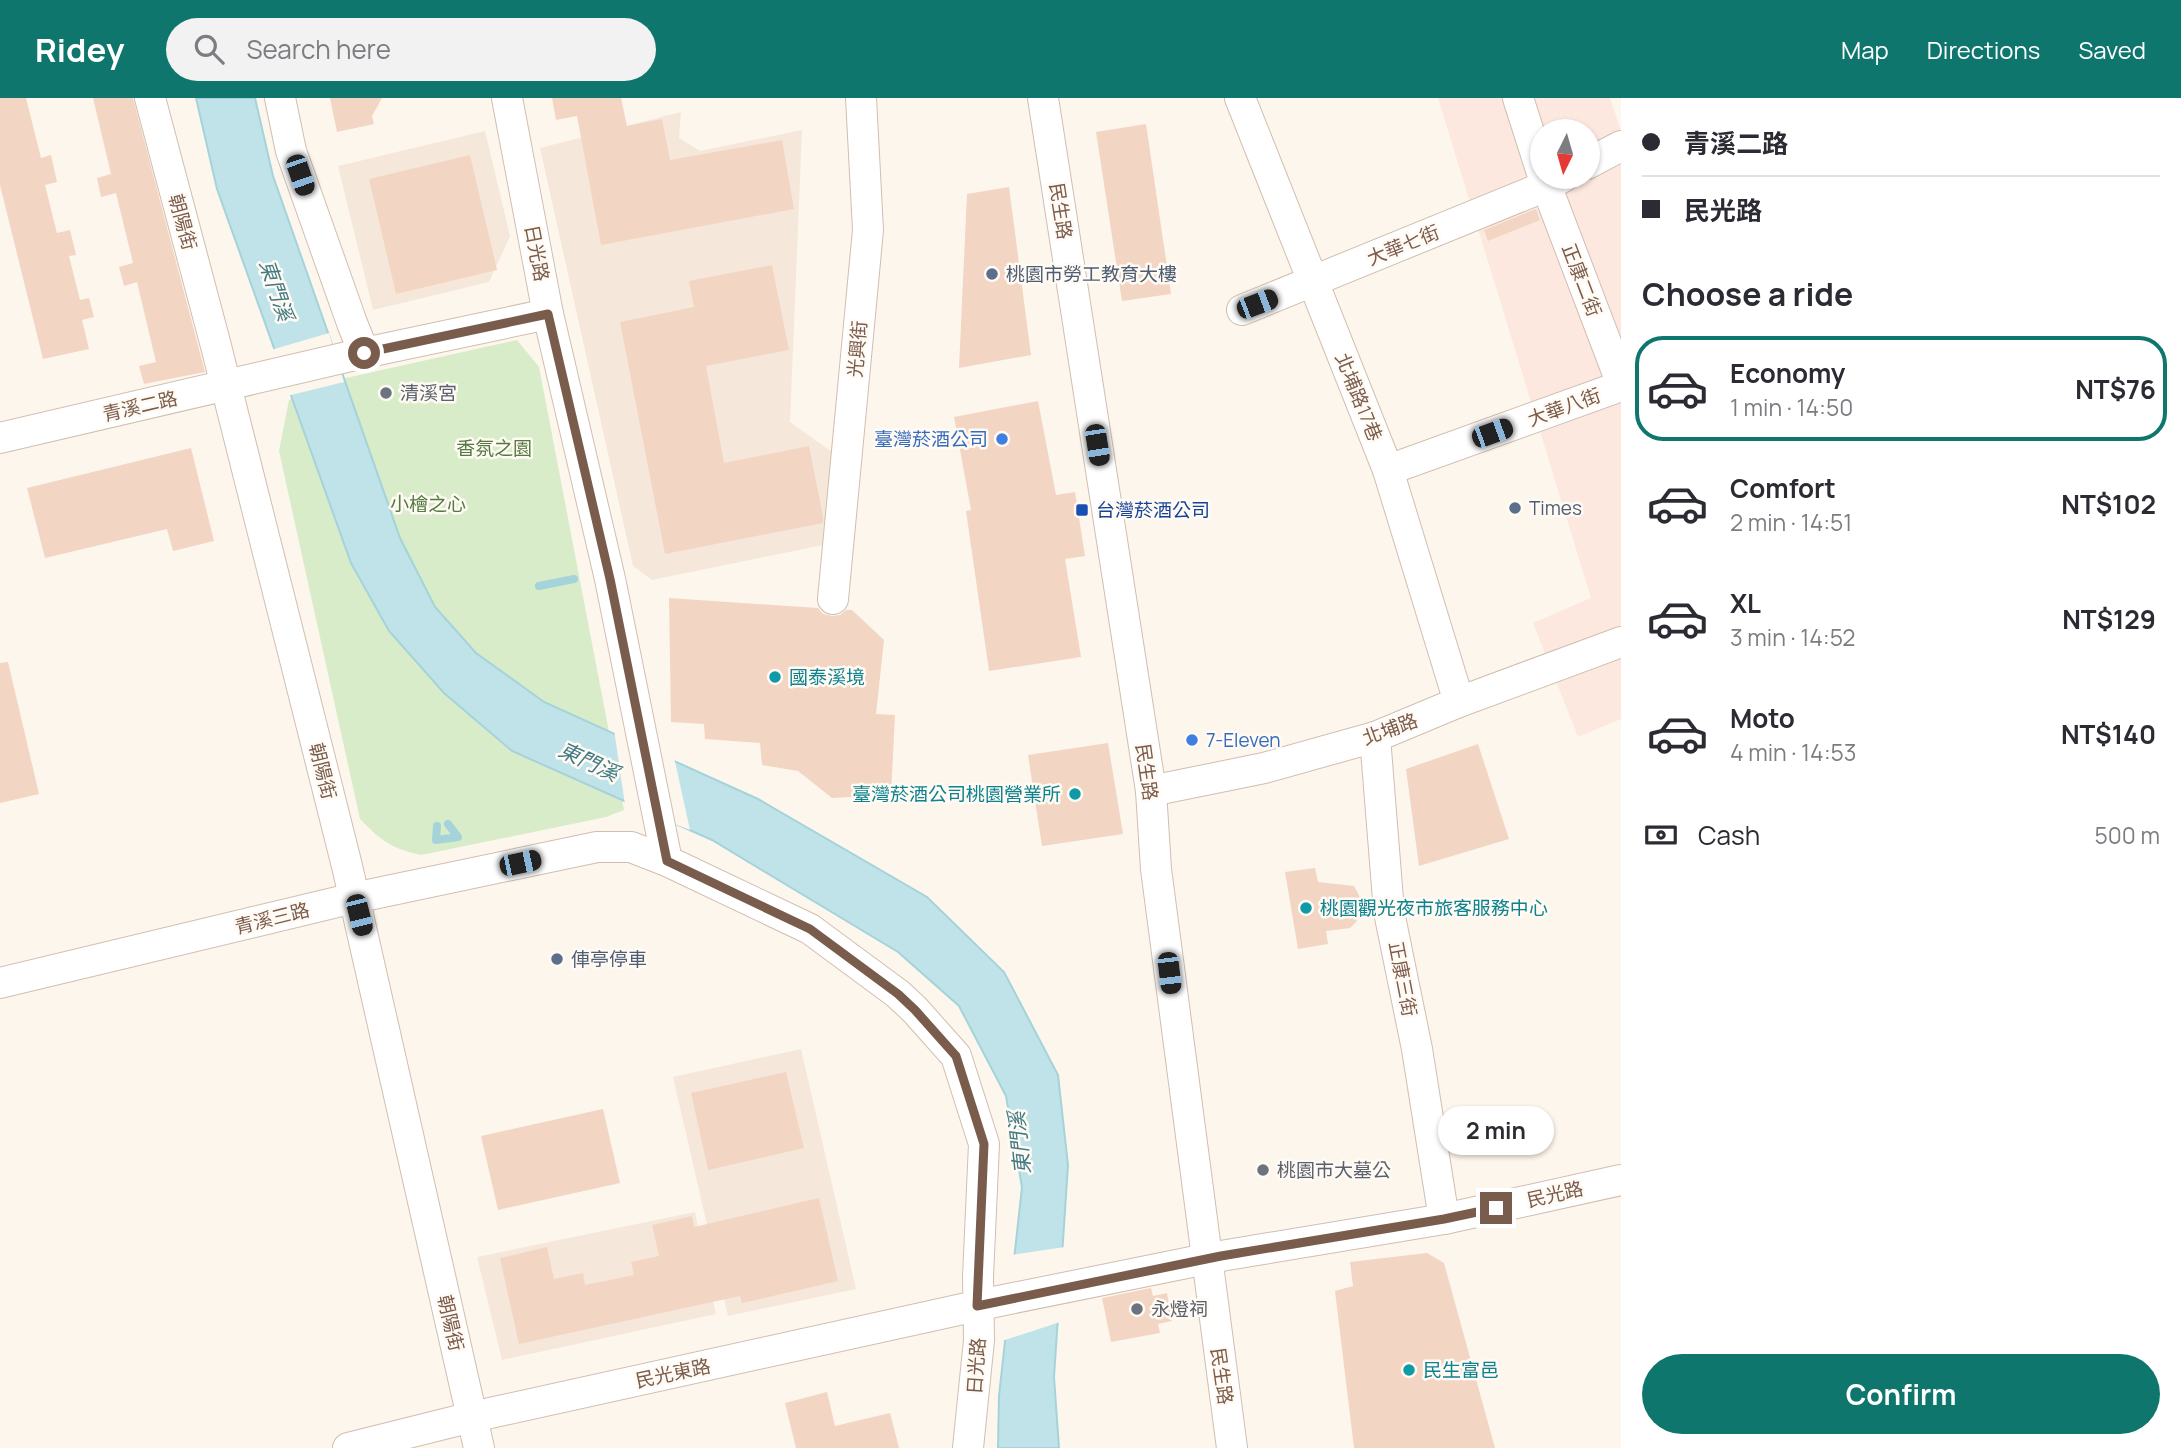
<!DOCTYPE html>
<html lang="en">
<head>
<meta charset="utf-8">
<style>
	:root { --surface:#fff; --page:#f2f2f3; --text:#2b2b33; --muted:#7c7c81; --line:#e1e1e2; --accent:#0f766e }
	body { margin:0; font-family:Manrope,"Noto Sans TC",sans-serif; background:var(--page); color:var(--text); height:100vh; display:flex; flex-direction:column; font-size:26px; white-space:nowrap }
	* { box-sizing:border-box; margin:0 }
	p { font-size:23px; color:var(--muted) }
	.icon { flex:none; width:38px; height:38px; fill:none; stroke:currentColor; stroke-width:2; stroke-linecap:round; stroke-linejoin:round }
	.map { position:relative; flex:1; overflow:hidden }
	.panel { display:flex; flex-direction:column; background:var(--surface); width:560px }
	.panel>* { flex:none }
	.hud { display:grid; align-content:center; height:154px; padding:0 21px; background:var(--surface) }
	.needle { width:46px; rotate:185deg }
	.tools { position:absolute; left:1530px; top:21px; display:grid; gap:14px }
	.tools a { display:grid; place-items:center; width:70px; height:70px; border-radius:50%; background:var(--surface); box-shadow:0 2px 5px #0004; font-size:35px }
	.end { position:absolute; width:32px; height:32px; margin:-16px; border:9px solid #7a5c4d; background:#fff; box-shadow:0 0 0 4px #fff }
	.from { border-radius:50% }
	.bubble { position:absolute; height:49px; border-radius:24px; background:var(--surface); box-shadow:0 2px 5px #0004; font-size:23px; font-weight:700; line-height:49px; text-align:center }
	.car { position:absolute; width:21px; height:42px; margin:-21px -10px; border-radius:9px; box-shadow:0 0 5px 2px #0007; background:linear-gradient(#222 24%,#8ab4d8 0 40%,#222 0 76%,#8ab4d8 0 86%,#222 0) }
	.hud b { display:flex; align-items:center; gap:24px; height:66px; font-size:26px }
	.hud b+b { border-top:2px solid var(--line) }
	.hud i { width:18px; height:18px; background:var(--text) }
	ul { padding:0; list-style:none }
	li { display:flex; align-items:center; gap:21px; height:105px; margin:0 14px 10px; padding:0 7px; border:4px solid transparent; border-radius:28px }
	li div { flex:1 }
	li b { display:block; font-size:26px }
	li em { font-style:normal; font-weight:700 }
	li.current { border-color:var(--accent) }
	li>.icon { width:63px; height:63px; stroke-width:1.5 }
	h2 { padding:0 21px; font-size:32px; line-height:84px }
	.pay { display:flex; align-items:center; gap:18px; height:77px; padding:0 21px; font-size:26px }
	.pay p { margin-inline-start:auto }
	.action { display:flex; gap:14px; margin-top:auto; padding:14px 21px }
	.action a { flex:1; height:80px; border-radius:42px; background:var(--accent); color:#fff; font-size:28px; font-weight:700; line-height:80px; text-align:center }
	header { display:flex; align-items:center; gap:42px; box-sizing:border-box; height:98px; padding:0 35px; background:var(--accent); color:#fff }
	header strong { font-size:33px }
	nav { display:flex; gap:38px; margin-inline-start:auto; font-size:24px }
	.search { width:490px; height:63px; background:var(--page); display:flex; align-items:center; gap:18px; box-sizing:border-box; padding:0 24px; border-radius:38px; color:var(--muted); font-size:26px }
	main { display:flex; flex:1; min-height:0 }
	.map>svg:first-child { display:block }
</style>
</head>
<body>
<header>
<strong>Ridey</strong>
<div class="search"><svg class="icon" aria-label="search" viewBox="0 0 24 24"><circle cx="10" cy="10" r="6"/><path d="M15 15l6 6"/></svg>Search here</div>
<nav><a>Map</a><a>Directions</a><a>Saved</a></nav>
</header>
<main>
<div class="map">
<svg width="1621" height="1350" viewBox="0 0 1621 1350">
	<rect width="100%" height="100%" fill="#fdf6ec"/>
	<g fill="#f5e8da">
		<polygon points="681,14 679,40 700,53 802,32 790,324 832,354 833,445 652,482 633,468 540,50"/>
		<polygon points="485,33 510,138 489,184 373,212 338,68"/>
		<polygon points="801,951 856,1191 728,1218 673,979"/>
		<polygon points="695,1114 716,1216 502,1262 477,1159"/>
	</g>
	<path fill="#fde8e0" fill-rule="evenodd" d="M1438,0H1610L1621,33V621L1578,639L1533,525L1591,500ZM1542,33H1587V79H1542Z"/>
	<path fill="#d8ecc9" d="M517,242L539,269L624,712L606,719L421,757C392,751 380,742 360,721L279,353L289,302L346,280Z"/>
	<polygon fill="#bfe3e8" stroke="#a5d3da" stroke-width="2" points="196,0 255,0 273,78 400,440 435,509 476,555 544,604 758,701 927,799 1004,874 1058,977 1068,1067 1054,1279 1059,1350 998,1350 999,1298 1022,1089 1006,998 959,908 898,854 712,742 512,653 444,595 389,533 351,465 217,91"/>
	<g fill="#fdf6ec">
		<polygon points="329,235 344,284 287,298 271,252"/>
		<polygon points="614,631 674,659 690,732 625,707"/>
		<polygon points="1065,1149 1060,1224 1002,1243 1011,1157"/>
	</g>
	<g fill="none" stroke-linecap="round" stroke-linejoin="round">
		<g stroke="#a5d3da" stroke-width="8">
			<polyline points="539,488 574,481"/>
			<polyline points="437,728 436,742 458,739 448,726"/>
		</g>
	</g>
	<g fill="#f3d5c3">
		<polygon points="0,0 26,0 41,60 51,57 57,84 45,87 57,135 70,132 76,157 69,158 80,202 89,200 94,219 82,222 89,251 43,261 0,87"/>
		<polygon points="93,0 133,0 205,274 144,286 139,268 156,264 137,184 124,188 119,169 133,165 116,95 101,99 97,80 111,76"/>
		<polygon points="330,0 382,0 372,18 374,26 337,34"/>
		<polygon points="552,0 621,0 627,28 662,21 670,62 782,42 794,111 601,147 577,18 556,22"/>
		<polygon points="1146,26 1171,196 1122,203 1096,34"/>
		<polygon points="470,57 497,172 396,196 369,81"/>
		<polygon points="1009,89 1031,257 959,270 967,96"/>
		<polygon points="1536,111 1540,122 1488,143 1484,132"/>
		<polygon points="772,167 789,252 706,268 724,365 809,348 823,418 823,425 665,456 620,224 694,209 689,183"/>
		<polygon points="1038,303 1056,397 1075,394 1085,458 1065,461 1081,559 989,573 966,413 971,412 954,319"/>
		<polygon points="191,350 214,443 173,453 167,431 45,460 27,390"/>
		<polygon points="669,500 818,510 823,516 832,518 840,517 846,512 852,512 884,542 876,616 895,617 891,697 832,700 798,673 762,667 760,645 705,641 704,626 671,624"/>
		<polygon points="8,564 39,696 0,705 0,565"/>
		<polygon points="1108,645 1123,736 1042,748 1028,657"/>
		<polygon points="1478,646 1509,741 1419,768 1406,671"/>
		<polygon points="1315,770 1318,784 1354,788 1361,801 1361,811 1356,824 1350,830 1326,833 1328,846 1298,851 1285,774"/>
		<polygon points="786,974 804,1050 708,1072 691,995"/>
		<polygon points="603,1011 620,1085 498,1112 481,1038"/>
		<polygon points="819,1100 838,1183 742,1205 740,1198 519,1246 500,1160 547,1149 554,1181 583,1175 585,1187 634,1177 631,1164 659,1158 652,1127 692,1118 694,1129"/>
		<polygon points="1427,1155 1444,1165 1495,1350 1354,1350 1335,1193 1353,1188 1350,1164"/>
		<polygon points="1151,1190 1153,1198 1167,1195 1172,1223 1158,1226 1160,1235 1111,1244 1102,1200"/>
		<polygon points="827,1294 835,1328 890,1315 899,1350 796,1350 785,1305"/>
	</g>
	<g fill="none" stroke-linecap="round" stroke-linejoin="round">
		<defs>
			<g id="minor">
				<polyline points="150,0 216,248 347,768 479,1350"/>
				<polyline points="280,0 291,53 352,225 364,255"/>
				<polyline points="507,0 548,216 610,481 667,763 810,831 898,896 915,912 956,958 984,1046 978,1179 979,1242 968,1350"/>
				<polyline points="1043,0 1151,693 1156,771 1232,1350"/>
				<polyline points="1240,0 1388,372 1459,604"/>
				<polyline points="1518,0 1542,75"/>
				<polyline points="1587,66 1621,48"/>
				<polyline points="1543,79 1621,284"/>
				<polyline points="1242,212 1546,88 1563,79"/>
				<polyline points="0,340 364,255 548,216"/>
				<polyline points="1388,372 1621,288"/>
				<polyline points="833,501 868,132 861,0"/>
				<polyline points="1375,639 1389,814 1417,951 1444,1121"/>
				<polyline points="1151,693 1264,670 1375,639 1459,604 1621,544"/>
				<polyline points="0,885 354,800 597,749 631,749 667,763"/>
				<polyline points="348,1350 472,1319 999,1203 1221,1158 1444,1121 1621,1082"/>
			</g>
		</defs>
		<use href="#minor" stroke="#d1beb0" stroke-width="32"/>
		<use href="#minor" stroke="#fff" stroke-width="30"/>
	</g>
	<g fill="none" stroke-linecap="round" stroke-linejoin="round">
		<polyline stroke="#7a5c4d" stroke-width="9" points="364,255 548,216 610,481 667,763 810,831 898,896 915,912 956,958 984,1046 977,1208 1221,1158 1444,1121 1496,1110"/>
	</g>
	<g fill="#5c6f8a" stroke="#fffaf3" stroke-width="2.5">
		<circle cx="992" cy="176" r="7"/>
		<circle cx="1515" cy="410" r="7"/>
		<circle cx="557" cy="861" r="7"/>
	</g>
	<g fill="#6b7280" stroke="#fffaf3" stroke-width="2.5">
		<circle cx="386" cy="295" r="7"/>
		<circle cx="1263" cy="1072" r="7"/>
		<circle cx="1137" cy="1211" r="7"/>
	</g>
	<g fill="#3f7fe0" stroke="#fffaf3" stroke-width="2.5">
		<circle cx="1002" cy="341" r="7"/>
		<circle cx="1192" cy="642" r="7"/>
	</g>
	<rect fill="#1a4fb4" stroke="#fffaf3" stroke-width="2.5" x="1075" y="405" width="14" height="14" rx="3.5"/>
	<g fill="#0f9aa8" stroke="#fffaf3" stroke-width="2.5">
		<circle cx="775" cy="579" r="7"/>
		<circle cx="1075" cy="696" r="7"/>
		<circle cx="1306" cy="810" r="7"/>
		<circle cx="1409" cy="1272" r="7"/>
	</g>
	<g text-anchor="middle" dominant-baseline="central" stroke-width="5" stroke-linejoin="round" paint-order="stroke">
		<g font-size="19" fill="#7a5c4d" stroke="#fffaf3">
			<text transform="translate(1061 113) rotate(81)">民生路</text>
			<text transform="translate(183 124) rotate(75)">朝陽街</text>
			<text transform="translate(1403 147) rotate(-22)">大華七街</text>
			<text transform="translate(537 155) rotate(79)">日光路</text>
			<text transform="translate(1582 182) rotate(69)">正康二街</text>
			<text transform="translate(857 251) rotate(-85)">光興街</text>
			<text transform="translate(1359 299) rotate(68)">北埔路17巷</text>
			<text transform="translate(140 308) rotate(-13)">青溪二路</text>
			<text transform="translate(1564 309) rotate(-20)">大華八街</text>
			<text transform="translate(1390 631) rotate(-20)">北埔路</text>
			<text transform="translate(323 673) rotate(76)">朝陽街</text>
			<text transform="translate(1147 674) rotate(82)">民生路</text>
			<text transform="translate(272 820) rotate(-14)">青溪三路</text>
			<text transform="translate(1403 881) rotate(79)">正康三街</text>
			<text transform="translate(1555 1096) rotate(-13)">民光路</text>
			<text transform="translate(451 1225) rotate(77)">朝陽街</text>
			<text transform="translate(976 1268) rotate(-86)">日光路</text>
			<text transform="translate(673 1275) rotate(-12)">民光東路</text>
			<text transform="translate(1222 1278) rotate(82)">民生路</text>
		</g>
		<g font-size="19" fill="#4e5e75" stroke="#fffaf3" text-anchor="start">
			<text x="1006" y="176">桃園市勞工教育大樓</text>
			<text x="1529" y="410">Times</text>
			<text x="571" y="861">俥亭停車</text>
		</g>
		<g font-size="19" fill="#5b616d" stroke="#fffaf3" text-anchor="start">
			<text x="400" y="295">清溪宮</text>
			<text x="1277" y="1072">桃園市大墓公</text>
			<text x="1151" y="1211">永燈祠</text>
		</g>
		<g font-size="19" fill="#366cbe" stroke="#fffaf3" text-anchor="end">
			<text x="988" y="341">臺灣菸酒公司</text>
			<text x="1206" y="642" text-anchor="start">7-Eleven</text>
		</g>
		<g font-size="19" fill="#537a41" stroke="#fffaf3">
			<text x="494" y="350">香氛之園</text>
			<text x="428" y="406">小檜之心</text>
		</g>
		<g font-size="19" fill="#164399" stroke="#fffaf3" text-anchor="start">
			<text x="1096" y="412">台灣菸酒公司</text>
		</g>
		<g font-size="19" fill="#0d838f" stroke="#fffaf3" text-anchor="start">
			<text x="789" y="579">國泰溪境</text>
			<text x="1061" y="696" text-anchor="end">臺灣菸酒公司桃園營業所</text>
			<text x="1320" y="810">桃園觀光夜市旅客服務中心</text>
			<text x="1423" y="1272">民生富邑</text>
		</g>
		<g font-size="21" font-style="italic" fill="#437c86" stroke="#fffaf3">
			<text transform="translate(277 192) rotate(71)">東門溪</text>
			<text transform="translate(589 663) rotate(25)">東門溪</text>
			<text transform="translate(1019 1045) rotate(-96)">東門溪</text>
		</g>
	</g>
</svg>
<div class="tools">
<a><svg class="needle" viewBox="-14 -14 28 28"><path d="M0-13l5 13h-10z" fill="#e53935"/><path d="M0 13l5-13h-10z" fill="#7c7c81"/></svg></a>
</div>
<i class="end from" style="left:364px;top:255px"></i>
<i class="end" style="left:1496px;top:1110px"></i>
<div class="bubble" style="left:1438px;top:1008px;width:116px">2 min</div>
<i class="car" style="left:300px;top:77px;rotate:161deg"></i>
<i class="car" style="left:1257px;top:206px;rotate:69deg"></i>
<i class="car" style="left:1492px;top:335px;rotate:70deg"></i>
<i class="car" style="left:1097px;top:347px;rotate:171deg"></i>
<i class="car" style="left:520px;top:765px;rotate:78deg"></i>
<i class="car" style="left:359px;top:817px;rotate:166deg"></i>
<i class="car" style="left:1169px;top:875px;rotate:173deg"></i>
</div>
<section class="panel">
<div class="hud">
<b><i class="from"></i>青溪二路</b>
<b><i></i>民光路</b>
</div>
<h2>Choose a ride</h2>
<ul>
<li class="current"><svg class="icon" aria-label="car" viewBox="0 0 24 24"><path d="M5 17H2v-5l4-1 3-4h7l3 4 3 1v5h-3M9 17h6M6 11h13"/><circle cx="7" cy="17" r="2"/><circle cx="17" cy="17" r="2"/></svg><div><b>Economy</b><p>1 min · 14:50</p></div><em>NT$76</em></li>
<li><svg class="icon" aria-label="car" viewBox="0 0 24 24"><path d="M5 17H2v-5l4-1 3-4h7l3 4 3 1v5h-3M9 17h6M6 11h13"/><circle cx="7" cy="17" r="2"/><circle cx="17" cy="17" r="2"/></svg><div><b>Comfort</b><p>2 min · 14:51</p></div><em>NT$102</em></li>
<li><svg class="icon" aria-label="car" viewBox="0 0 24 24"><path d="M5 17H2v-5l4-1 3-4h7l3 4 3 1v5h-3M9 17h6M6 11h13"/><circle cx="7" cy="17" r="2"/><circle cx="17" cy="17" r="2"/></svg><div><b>XL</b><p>3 min · 14:52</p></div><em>NT$129</em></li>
<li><svg class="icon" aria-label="car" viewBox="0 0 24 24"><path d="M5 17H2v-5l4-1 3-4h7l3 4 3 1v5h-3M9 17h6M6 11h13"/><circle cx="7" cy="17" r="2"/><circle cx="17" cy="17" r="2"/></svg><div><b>Moto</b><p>4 min · 14:53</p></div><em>NT$140</em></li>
</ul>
<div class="pay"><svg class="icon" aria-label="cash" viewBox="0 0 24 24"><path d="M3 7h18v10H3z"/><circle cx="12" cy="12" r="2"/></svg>Cash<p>500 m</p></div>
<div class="action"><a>Confirm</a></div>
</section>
</main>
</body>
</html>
